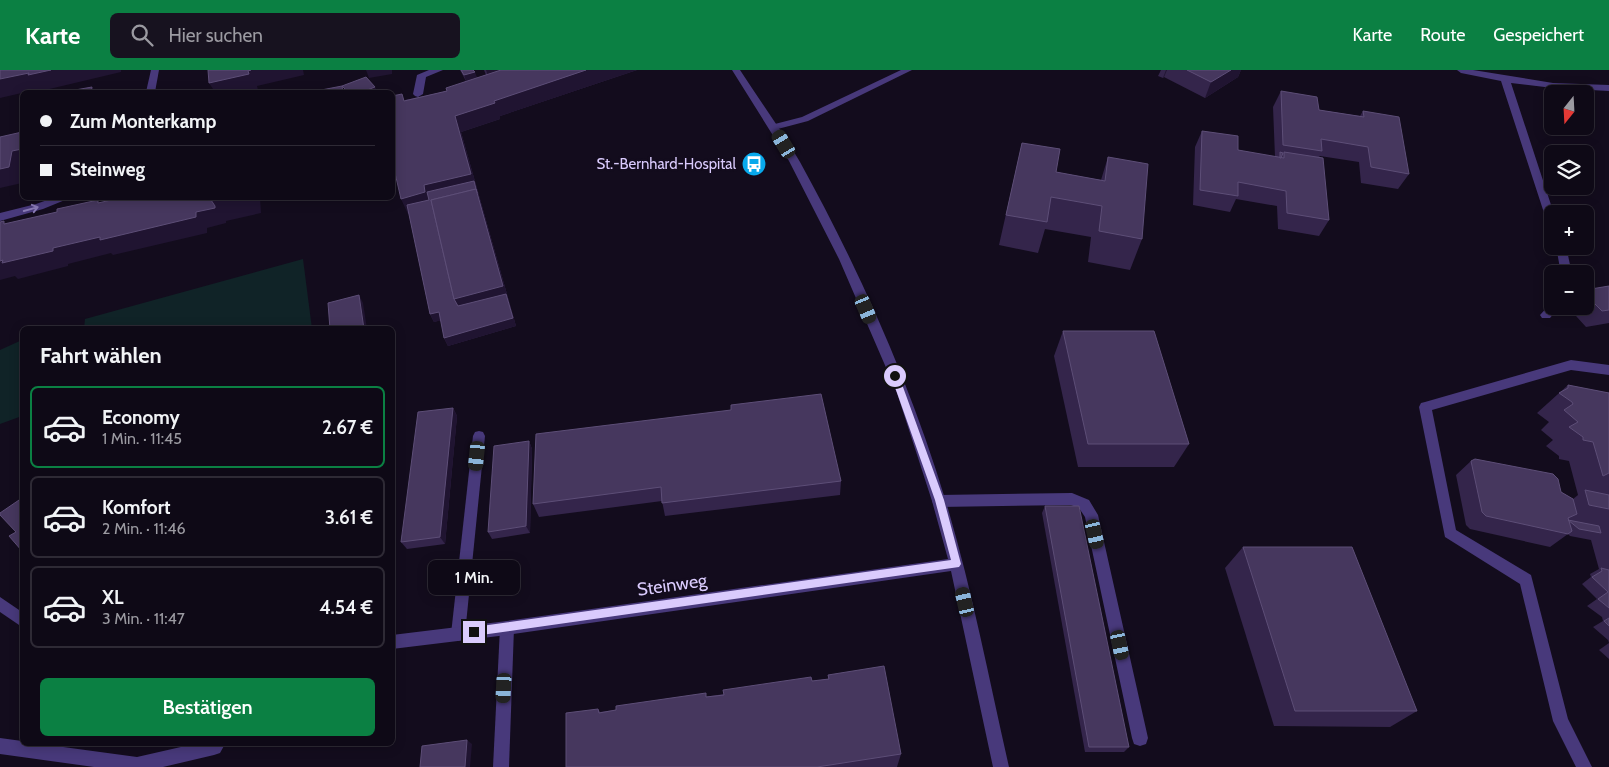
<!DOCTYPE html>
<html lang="de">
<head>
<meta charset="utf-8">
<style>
	:root { --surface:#0e0916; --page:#17121f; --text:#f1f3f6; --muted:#9b9aa1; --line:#2e2a35; --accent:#0b8043 }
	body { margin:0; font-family:Cabin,sans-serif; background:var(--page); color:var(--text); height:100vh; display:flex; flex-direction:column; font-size:19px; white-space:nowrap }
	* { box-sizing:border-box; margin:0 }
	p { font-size:16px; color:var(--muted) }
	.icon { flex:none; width:28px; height:28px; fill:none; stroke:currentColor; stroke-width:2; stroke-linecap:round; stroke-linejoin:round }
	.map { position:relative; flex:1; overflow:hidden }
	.details { position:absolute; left:20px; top:256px; width:375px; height:420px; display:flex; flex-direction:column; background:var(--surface); border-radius:8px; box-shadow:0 2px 12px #0003,0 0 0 1px var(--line) }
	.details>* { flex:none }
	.top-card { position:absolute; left:20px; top:20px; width:375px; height:110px; border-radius:8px; box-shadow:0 2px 12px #0003,0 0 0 1px var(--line); display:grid; align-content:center; height:110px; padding:0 20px; background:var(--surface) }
	.needle { width:32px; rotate:198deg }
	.buttons { position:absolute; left:1544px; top:15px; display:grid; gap:10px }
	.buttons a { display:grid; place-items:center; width:50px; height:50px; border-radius:8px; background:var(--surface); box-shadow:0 2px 12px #0003,0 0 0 1px var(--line); font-size:25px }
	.end { position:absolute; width:22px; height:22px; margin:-11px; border:6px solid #dacbfd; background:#111; box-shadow:0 0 0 2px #111 }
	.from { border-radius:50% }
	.bubble { position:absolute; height:35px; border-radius:8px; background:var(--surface); box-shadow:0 2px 12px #0003,0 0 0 1px var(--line); font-size:16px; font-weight:600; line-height:35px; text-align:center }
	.car { position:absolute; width:15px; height:30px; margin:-15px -8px; border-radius:6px; box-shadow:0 0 4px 1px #0007; background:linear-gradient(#222 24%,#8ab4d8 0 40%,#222 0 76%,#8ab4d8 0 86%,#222 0) }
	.top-card b { display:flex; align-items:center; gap:18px; height:48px; font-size:19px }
	.top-card b+b { border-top:1px solid var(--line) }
	.top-card i { width:12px; height:12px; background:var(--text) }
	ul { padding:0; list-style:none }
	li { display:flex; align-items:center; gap:15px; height:82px; margin:0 10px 8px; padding:0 10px; border:2px solid var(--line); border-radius:8px }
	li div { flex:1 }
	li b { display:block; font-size:19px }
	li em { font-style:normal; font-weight:600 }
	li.on { border-color:var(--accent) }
	li>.icon { width:45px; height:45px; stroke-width:1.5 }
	h2 { padding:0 20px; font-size:22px; line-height:60px }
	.button { display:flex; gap:10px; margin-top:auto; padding:10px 20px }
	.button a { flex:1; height:58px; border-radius:8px; background:var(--accent); color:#fff; font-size:20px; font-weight:600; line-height:58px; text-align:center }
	header { display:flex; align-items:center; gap:30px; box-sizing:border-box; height:70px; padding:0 25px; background:var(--accent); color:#fff }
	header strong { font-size:24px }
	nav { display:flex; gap:28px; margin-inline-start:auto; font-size:18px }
	.search { width:350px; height:45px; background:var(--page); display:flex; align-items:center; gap:12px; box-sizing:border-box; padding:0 18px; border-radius:8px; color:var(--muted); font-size:19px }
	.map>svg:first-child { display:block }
</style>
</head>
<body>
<header>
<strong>Karte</strong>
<div class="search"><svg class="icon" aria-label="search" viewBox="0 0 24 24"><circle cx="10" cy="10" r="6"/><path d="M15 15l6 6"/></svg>Hier suchen</div>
<nav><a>Karte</a><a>Route</a><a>Gespeichert</a></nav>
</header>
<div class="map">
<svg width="1609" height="697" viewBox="0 0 1609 697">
	<rect width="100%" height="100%" fill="#130c1d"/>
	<g fill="#102327">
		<polygon points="303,189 312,259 84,259 85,249"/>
		<polygon points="22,270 22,346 0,354 0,280"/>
	</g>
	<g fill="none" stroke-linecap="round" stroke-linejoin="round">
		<g fill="#48397b" fill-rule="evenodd">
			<polygon points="429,0 443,0 426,7 423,24 418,27 415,26 413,24 417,5"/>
			<polygon points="901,0 912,0 808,51 774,60 769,57 771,55 802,47"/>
			<polygon points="1457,0 1473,0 1553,13 1609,15 1609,21 1553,18 1511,13 1554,144 1552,144 1552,155 1547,152 1501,11 1461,3"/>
			<polygon points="1556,176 1566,176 1572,204 1561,204"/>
			<polygon points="1552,232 1552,236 1560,236 1550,248 1542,248 1540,245"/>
			<polygon points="1571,290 1609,295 1609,305 1571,300 1432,340 1456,460 1531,505 1568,649 1592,697 1576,697 1553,651 1520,514 1445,467 1419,337 1421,333 1425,332"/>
			<polygon points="479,361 483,362 485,366 465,564 463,569 458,571 453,569 451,564 473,366 475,362"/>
			<polygon points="1072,423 1089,430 1098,445 1148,668 1146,674 1140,676 1134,674 1132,668 1085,447 1079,438 1071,435 939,437 934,435 932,431 934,427 939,425"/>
			<polygon points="507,551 512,553 514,558 509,697 493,697 500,558 502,553"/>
			<polygon points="0,668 22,671 22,674 41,674 137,687 194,674 225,674 220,683 214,685 163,697 94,697 0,684"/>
		</g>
		<g fill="#48397b" fill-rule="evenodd">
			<polygon points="151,0 159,0 155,22 146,22"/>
			<path d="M732,0H740C760,31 782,61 800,92C859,199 911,315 946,432C972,519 989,609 1009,697H993L951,501L507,565L392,579V565L507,551L948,489L932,431L897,323L839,189L789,91Z"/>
			<polygon points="53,128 66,128 65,130 43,139 0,151 0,143 36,134"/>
			<polygon points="0,527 22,542 22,557 0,542"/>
		</g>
	</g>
	<g fill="#34254b">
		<polygon points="460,0 473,0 477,8 486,5 484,0 637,0 500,46 500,49 461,62 516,256 448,276 444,268 441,250 434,252 430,244 409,144 408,144 405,30 447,21 466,11"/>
		<polygon points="1161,0 1241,0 1238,7 1205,28 1164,7 1163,8 1158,6"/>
		<polygon points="1281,21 1319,40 1360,46 1363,41 1409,104 1398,119 1361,113 1359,92 1320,86 1319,87 1329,150 1319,166 1278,159 1277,136 1236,129 1230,142 1193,135 1195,77 1202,61 1238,80 1275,87 1273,37"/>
		<polygon points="1022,73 1056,102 1101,110 1108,87 1142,169 1130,200 1088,192 1091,167 1045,159 1038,183 999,175"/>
		<polygon points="1609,216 1609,253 1586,257 1567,236 1585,236 1585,220"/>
		<polygon points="1063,261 1189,374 1174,397 1078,397 1054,286"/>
		<polygon points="1568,315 1608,323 1609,322 1609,573 1608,570 1593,557 1603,551 1602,547 1587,536 1597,529 1582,514 1591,507 1590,504 1599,499 1591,470 1570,466 1568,464 1550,477 1470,459 1466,455 1456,405 1471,391 1561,422 1573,429 1578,425 1569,391 1559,389 1559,386 1546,376 1553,370 1541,360 1549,352 1537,343"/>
		<polygon points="453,338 457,346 445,474 407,479 401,472"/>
		<polygon points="536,364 841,411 840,425 665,446 662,431 539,447 533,434"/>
		<polygon points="529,371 532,379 530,463 492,469 488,462"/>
		<polygon points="1045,436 1129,677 1124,682 1085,682 1042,443"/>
		<polygon points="1243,477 1417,641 1390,657 1274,656 1225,498"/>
		<polygon points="1609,573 1609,589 1599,580"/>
		<polygon points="828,605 901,684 897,697 566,697 598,639 600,642 828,609"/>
	</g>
	<g fill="#201431">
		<polygon points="51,0 121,0 121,2 41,21 39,19 0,28 0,9 29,3"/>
		<polygon points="251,0 303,0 304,5 257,16 258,20 246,22 215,22 209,13"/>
		<polygon points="366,0 392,0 392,4 369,8"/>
		<polygon points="486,0 511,0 489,9"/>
		<polygon points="586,0 637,0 500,46 500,49 461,62 516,256 448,276 444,268 461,244 454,229 432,138 408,144 401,129 424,115 455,46 494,31"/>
		<polygon points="1166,0 1167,0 1164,7 1163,8"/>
		<polygon points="1231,0 1241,0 1238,7 1205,28 1211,12"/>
		<polygon points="475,2 478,11 467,14 464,5"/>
		<polygon points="92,17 96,22 91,22"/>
		<polygon points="375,17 378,22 362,22"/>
		<polygon points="22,79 22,113 0,118 0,99 12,81"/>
		<polygon points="215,128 260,128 261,143 226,151 226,153 207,158 207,163 113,185 111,183 68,194 68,196 18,209 15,206 0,210 0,191 53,178 196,142"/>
		<polygon points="359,225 363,233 367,259 364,259"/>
		<polygon points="439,242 443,250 434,252 430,244"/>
		<polygon points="453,338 457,346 445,474 440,467"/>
		<polygon points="529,371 532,379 530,463 526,456"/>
		<polygon points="467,670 472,674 470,697 465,697"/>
	</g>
	<g fill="#46375e" stroke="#5d4e77">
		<polygon points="0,0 51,0 28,5 29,3 0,9"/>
		<polygon points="208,0 251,0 248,1 249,4 209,13"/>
		<polygon points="461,0 473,0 475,2 464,5"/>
		<polygon points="501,0 586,0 494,31 495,33 455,46 471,104 424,115 425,122 401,129 392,90 392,26 402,24 404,31 447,21 446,18"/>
		<polygon points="1187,0 1231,0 1211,12"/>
		<polygon points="366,7 375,17 362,22 348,22 342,16 343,22 311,22 342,16"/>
		<polygon points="92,17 91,22 64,22"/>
		<polygon points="1281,21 1317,27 1319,40 1364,47 1363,41 1399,47 1409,104 1371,97 1368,77 1321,69 1322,81 1283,75"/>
		<polygon points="1202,61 1238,66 1238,80 1284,88 1284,82 1323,88 1329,150 1287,143 1286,121 1238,112 1238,126 1200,120"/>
		<polygon points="22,62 22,79 12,81 9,97 0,99 0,67"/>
		<polygon points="1022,73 1060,79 1056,102 1105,111 1108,87 1148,94 1142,169 1099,161 1102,136 1051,127 1047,152 1006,145"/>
		<polygon points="1280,82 1283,83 1281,88 1280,88"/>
		<polygon points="474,111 477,123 476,119 431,130 454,229 458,236 506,224 513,248 444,268 439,242 430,244 407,135 429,130 427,122"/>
		<polygon points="476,119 503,216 454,229 431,130"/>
		<polygon points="120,128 211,128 211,130 215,136 215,138 196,142 196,147 100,170 100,167 53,178 53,181 2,193 3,190 0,191 0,152 4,151 4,154 57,142 57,139 98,130 98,133"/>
		<polygon points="211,128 221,128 211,130"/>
		<polygon points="1609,216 1609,240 1602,241 1585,224 1585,220"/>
		<polygon points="359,225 364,259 330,259 328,233"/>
		<polygon points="1063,261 1154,261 1189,374 1088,374"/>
		<polygon points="1568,315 1609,323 1609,403 1603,406 1593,372 1583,370 1583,367 1569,357 1578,352 1564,340 1573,334 1572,332 1559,323 1568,318"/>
		<polygon points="821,324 841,411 662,433 661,417 533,434 536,364 731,340 731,335"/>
		<polygon points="453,338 440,467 401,472 418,342"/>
		<polygon points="529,371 526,456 488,462 494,376"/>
		<polygon points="1475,389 1553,404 1558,409 1561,422 1573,429 1577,444 1568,448 1572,461 1568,464 1486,446 1482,442 1471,391"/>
		<polygon points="1585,420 1609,425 1609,439 1589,435"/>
		<polygon points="22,428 22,481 9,466 16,462 0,445 0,443"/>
		<polygon points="1045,436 1079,436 1129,677 1089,677"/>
		<polygon points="1568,450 1599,456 1601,463 1579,459"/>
		<polygon points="1243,477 1352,477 1417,641 1295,641"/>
		<polygon points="1601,498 1609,500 1609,538 1598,529 1608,522 1592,507 1602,501"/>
		<polygon points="1609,548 1609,556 1604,551"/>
		<polygon points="884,596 901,684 817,697 566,697 566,643 598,639 599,643 616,640 616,636 706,623 706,627 724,625 723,620 811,607 812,611 829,609 828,605"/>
		<polygon points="467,670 465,697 420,697 422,676"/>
	</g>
	<defs><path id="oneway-shaft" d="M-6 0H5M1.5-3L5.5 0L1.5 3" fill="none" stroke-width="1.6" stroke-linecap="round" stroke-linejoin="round" transform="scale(1.25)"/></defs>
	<use stroke="#8a7bb6" href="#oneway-shaft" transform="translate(31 139) rotate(-15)"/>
	<polygon fill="#dacbfd" points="895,303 899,306 944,430 961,494 959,497 474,566 471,565 471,559 474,557 951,490 935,430 891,306"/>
	<defs>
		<symbol id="bus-disc" viewBox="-11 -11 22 22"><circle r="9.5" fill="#08a9ec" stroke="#130c1d"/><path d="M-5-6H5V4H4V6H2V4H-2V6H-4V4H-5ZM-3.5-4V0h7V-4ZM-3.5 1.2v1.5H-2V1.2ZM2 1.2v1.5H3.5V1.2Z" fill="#fff"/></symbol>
	</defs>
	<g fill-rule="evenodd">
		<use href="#bus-disc" x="740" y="80" width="28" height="28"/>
	</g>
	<g text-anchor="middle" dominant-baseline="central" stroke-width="4.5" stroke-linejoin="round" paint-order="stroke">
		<g font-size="15" fill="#dacbfd" stroke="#130c1d" text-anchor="end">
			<text x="736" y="94">St.-Bernhard-Hospital</text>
		</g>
		<g font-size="18" fill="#dacbfd" stroke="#130c1d">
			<text transform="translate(672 515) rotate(-8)">Steinweg</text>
		</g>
	</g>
</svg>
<div class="buttons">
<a><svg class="needle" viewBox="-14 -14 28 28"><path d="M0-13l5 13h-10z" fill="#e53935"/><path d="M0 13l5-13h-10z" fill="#9b9aa1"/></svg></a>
<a><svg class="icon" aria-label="layers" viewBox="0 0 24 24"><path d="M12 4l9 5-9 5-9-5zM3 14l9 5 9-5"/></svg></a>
<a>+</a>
<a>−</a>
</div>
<i class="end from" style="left:895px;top:306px"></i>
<i class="end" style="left:474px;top:562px"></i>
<div class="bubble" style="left:428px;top:490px;width:92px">1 Min.</div>
<i class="car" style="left:784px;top:74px;rotate:329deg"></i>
<i class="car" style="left:866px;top:239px;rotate:157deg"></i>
<i class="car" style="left:477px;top:386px;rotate:186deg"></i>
<i class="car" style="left:1095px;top:464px;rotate:167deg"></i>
<i class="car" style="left:965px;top:532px;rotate:347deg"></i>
<i class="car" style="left:1120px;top:575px;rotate:168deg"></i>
<i class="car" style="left:504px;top:618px;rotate:183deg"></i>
<div class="top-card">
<b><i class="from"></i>Zum Monterkamp</b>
<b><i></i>Steinweg</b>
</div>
<section class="details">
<h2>Fahrt wählen</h2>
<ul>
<li class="on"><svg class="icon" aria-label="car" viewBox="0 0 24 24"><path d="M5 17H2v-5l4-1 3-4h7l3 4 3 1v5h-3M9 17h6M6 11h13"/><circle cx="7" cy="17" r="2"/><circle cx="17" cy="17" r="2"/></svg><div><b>Economy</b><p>1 Min. · 11:45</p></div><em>2.67 €</em></li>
<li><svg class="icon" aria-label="car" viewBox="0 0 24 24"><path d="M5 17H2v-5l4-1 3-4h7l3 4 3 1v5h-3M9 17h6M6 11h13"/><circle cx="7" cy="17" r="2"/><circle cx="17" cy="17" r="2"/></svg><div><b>Komfort</b><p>2 Min. · 11:46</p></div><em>3.61 €</em></li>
<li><svg class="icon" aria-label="car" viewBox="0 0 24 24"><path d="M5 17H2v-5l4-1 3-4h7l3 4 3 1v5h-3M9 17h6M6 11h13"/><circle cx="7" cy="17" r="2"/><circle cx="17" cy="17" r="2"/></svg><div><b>XL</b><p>3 Min. · 11:47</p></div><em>4.54 €</em></li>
</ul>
<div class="button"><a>Bestätigen</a></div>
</section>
</div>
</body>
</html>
